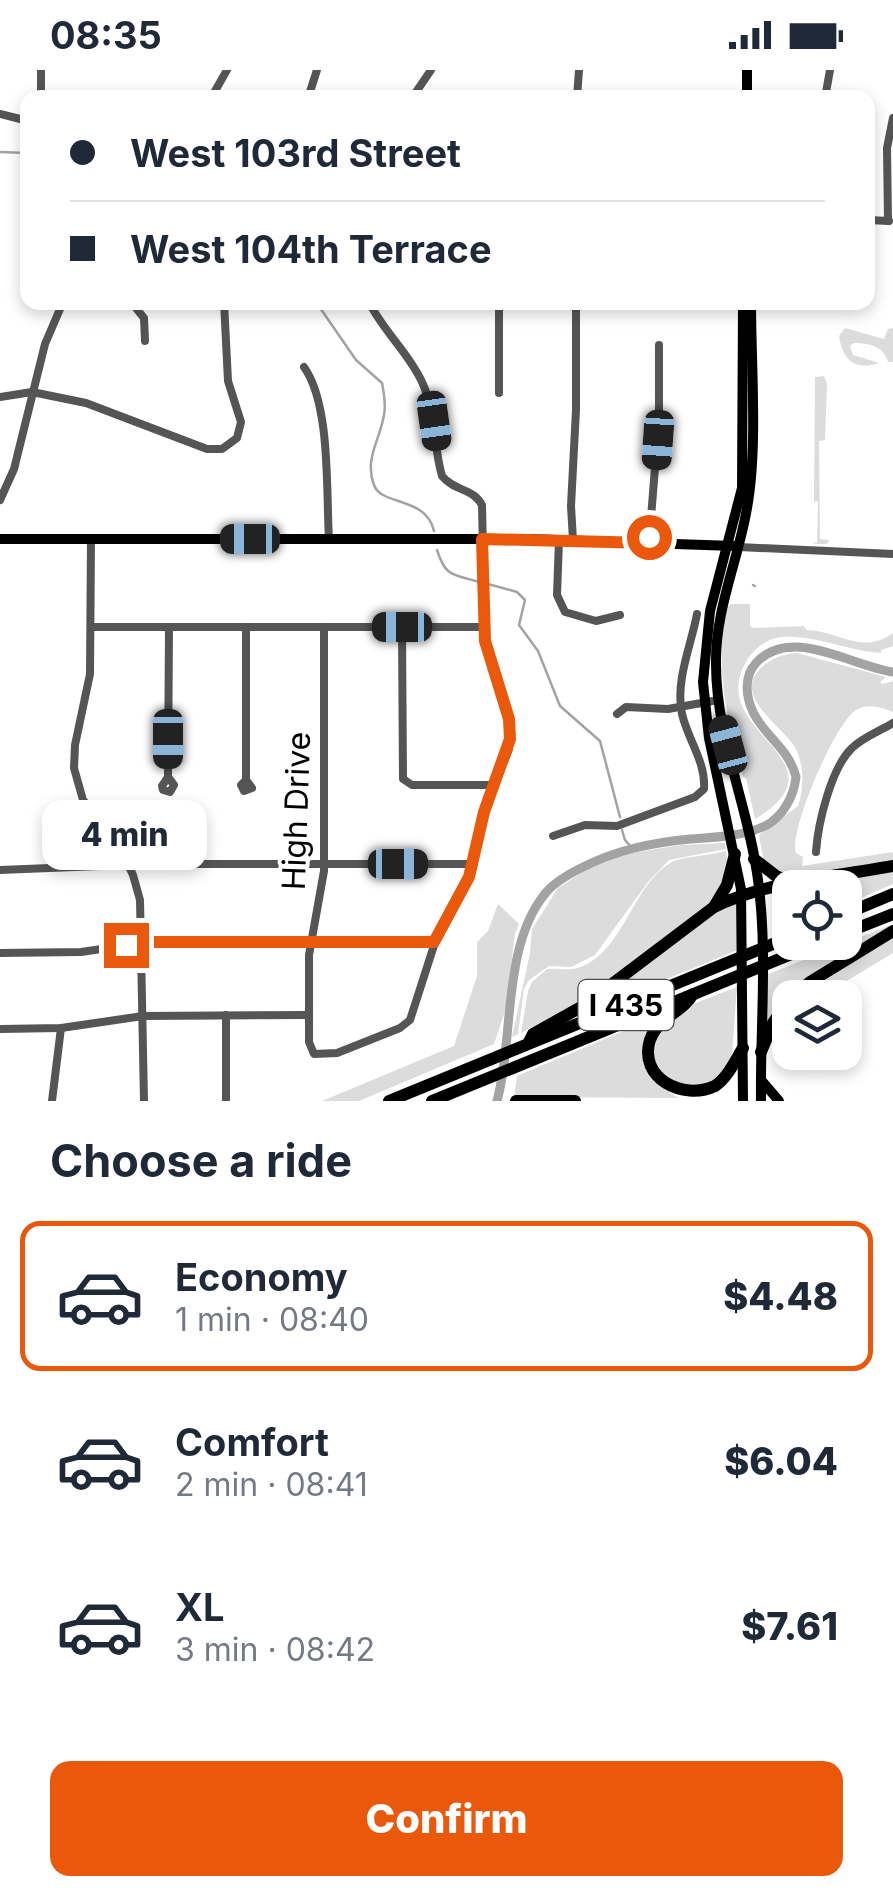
<!DOCTYPE html>
<html lang="en">
<head>
<meta charset="utf-8">
<style>
	:root { --surface:#fff; --page:#f6f6f7; --text:#1f2937; --muted:#747a83; --line:#e0e1e3; --accent:#ea580c }
	body { margin:0; font-family:Inter,sans-serif; background:var(--page); color:var(--text); height:100vh; display:flex; flex-direction:column; font-size:38px; white-space:nowrap }
	* { box-sizing:border-box; margin:0 }
	p { font-size:32px; color:var(--muted) }
	.icon { flex:none; width:55px; height:55px; fill:none; stroke:currentColor; stroke-width:2; stroke-linecap:round; stroke-linejoin:round }
	.map { position:relative; height:1031px; overflow:hidden }
	.side { display:flex; flex-direction:column; background:var(--surface); flex:1 }
	.side>* { flex:none }
	.guide { position:absolute; left:20px; top:20px; width:855px; height:220px; border-radius:20px; box-shadow:0 5px 15px #0003; display:grid; align-content:center; height:220px; padding:0 50px; background:var(--surface) }
	.fabs { position:absolute; left:772px; top:800px; display:grid; gap:20px }
	.fabs a { display:grid; place-items:center; width:90px; height:90px; border-radius:20px; background:var(--surface); box-shadow:0 5px 15px #0003; font-size:50px }
	.end { position:absolute; width:45px; height:45px; margin:-22px; border:12px solid #ea580c; background:#fff; box-shadow:0 0 0 5px #fff }
	.from { border-radius:50% }
	.bubble { position:absolute; height:70px; border-radius:20px; background:var(--surface); box-shadow:0 5px 15px #0003; font-size:32px; font-weight:800; line-height:70px; text-align:center }
	.car { position:absolute; width:30px; height:60px; margin:-30px -15px; border-radius:12px; box-shadow:0 0 8px 2px #0007; background:linear-gradient(#222 24%,#8ab4d8 0 40%,#222 0 76%,#8ab4d8 0 86%,#222 0) }
	.guide b { display:flex; align-items:center; gap:35px; height:95px; font-size:38px }
	.guide b+b { border-top:2px solid var(--line) }
	.guide i { width:25px; height:25px; background:var(--text) }
	ul { padding:0; list-style:none }
	li { display:flex; align-items:center; gap:30px; height:150px; margin:0 20px 15px; padding:0 30px; border:5px solid transparent; border-radius:20px }
	li div { flex:1 }
	li b { display:block; font-size:38px }
	li em { font-style:normal; font-weight:800 }
	li.selected { border-color:var(--accent) }
	li>.icon { width:90px; height:90px; stroke-width:1.5 }
	h2 { padding:0 50px; font-size:45px; line-height:120px }
	.action { display:flex; gap:20px; margin-top:auto; padding:20px 50px }
	.action a { flex:1; height:115px; border-radius:20px; background:var(--accent); color:#fff; font-size:40px; font-weight:800; line-height:115px; text-align:center }
	.status { display:flex; justify-content:space-between; align-items:center; height:70px; padding:0 50px; background:var(--surface); direction:ltr }
	.status svg { height:28px; fill:currentColor }
	.map>svg:first-child { display:block }
</style>
</head>
<body>
<div class="status"><b>08:35</b><svg viewBox="0 0 49 12"><path d="M0 12V9h3v3zM5 12V6h3v6zM10 12V3h3v9zM15 12V0h3v12zM26 1h20v11H26zM47 4h2v5h-2z"/></svg></div>
<div class="map">
<svg width="893" height="1031" viewBox="0 0 893 1031">
	<rect width="100%" height="100%" fill="#fff"/>
	<g fill="#dcdcdc">
		<path d="M845,258L884,269L888,259L893,258V292H888C884,276 869,273 854,273L850,276L853,285L879,293C854,301 843,290 839,266Z"/>
		<polygon points="824,306 827,314 825,370 819,371 820,469 829,470 827,474 815,474 813,472 817,473 818,431 814,432 814,428 815,307"/>
		<path d="M731,534H750V556L753,558L804,556L806,560C837,560 862,586 893,563V576L881,580V583C848,581 814,564 781,567C765,569 752,580 745,594C706,663 851,691 755,749L746,708L743,707C727,652 714,595 727,537Z"/>
		<path d="M797,583L886,607L880,612L882,614L893,611V642C881,637 868,633 856,640C835,653 788,762 796,783L803,787L802,796L893,782V793L785,808L764,792L759,765L798,736C804,719 804,698 797,681C786,657 729,627 762,597C772,588 783,584 797,583Z"/>
		<polygon points="725,773 726,779 669,790 648,812 595,885 571,897 549,896 529,910 524,919 518,964 512,967 530,883 532,859 558,818 606,787 681,775"/>
		<path d="M726,781L729,799L710,834L585,929L521,963L528,921L532,912L547,899C557,898 567,901 578,898C625,882 631,815 672,792C680,787 714,785 726,781Z"/>
		<polygon points="893,800 893,814 845,835 845,818 794,818"/>
		<polygon points="498,834 519,854 515,864 505,941 494,974 359,1031 322,1031 454,976 477,906 477,872 488,861"/>
		<polygon points="737,834 738,880 587,941 586,938 724,837"/>
		<polygon points="893,854 812,907 767,959 766,905"/>
		<polygon points="893,866 893,883 820,927 797,928"/>
		<polygon points="737,917 732,984 729,993 708,1016 666,1013 653,990 658,962 688,936"/>
		<polygon points="664,944 649,969 665,1019 678,1028 514,1027 517,1006"/>
	</g>
	<g fill="none" stroke-linecap="round" stroke-linejoin="round">
		<g stroke="#a3a3a3" stroke-width="2.5">
			<polyline points="0,82 28,83"/>
			<path d="M316,232L356,290L382,313C384,323 386,335 384,345C380,370 364,389 374,415C381,436 426,426 434,461"/>
			<path d="M437,480C446,508 453,504 479,512"/>
			<polyline points="488,514 517,522 525,530 519,555 538,581 560,636 600,671 620,747"/>
			<polyline points="753,515 755,516"/>
			<polyline points="622,760 625,770 632,778"/>
		</g>
		<path stroke="#a3a3a3" stroke-width="9" d="M497,1031C514,969 502,878 544,825C552,814 569,804 581,798C616,780 650,773 690,769C715,767 741,767 765,756C783,747 794,726 796,707C789,679 766,667 754,644C746,628 743,607 756,593C791,555 851,596 893,602"/>
		<g stroke="#555" stroke-width="8">
			<polyline points="41,0 41,28"/>
			<polyline points="211,28 227,0"/>
			<polyline points="308,28 317,0"/>
			<polyline points="412,28 431,0"/>
			<polyline points="577,28 579,0"/>
			<polyline points="825,28 830,0"/>
			<polyline points="0,44 28,51"/>
			<polyline points="868,150 889,151"/>
			<polyline points="888,151 887,78 893,48"/>
			<polyline points="131,232 144,248 145,271"/>
			<polyline points="499,232 499,323"/>
			<path d="M304,297C331,335 326,422 329,469"/>
			<polyline points="0,327 32,322 86,333 207,379 222,379 237,368 241,352 228,311 224,232"/>
			<polyline points="0,430 14,399 45,274 63,232"/>
			<polyline points="91,469 90,604 75,675 74,698 83,730 119,776 133,805 140,830 144,1031"/>
			<polyline points="559,470 557,525 565,542 596,551 620,545"/>
			<polyline points="573,470 571,436 576,340 576,232"/>
			<polyline points="649,473 659,347 659,275"/>
			<polyline points="739,477 893,484"/>
			<polyline points="91,557 484,557"/>
			<polyline points="246,557 246,710 241,715 244,721 252,718 246,710"/>
			<path d="M324,557V801L309,885V972L314,984L337,983L400,958L410,950L438,863L469,807L484,742L509,679V649L485,571L482,435C473,418 454,421 442,406C433,375 436,342 422,312C409,283 383,261 369,232"/>
			<polyline points="402,557 403,709 412,715 494,715"/>
			<polyline points="617,644 626,637 668,639 718,630"/>
			<polyline points="168,707 174,715 170,722 163,720 162,716 168,707 169,557"/>
			<path d="M553,766L585,755L617,756L695,727L704,719C706,692 688,670 682,644C675,611 691,576 697,544"/>
			<path d="M816,782C818,753 831,698 852,678C863,667 880,661 893,653"/>
			<polyline points="0,800 149,794 472,794"/>
			<polyline points="0,883 81,882 149,872 434,873"/>
			<polyline points="0,959 61,958 143,946 309,945"/>
			<polyline points="52,1031 61,958"/>
			<polyline points="226,1031 226,945"/>
		</g>
		<g stroke="#000" stroke-width="10">
			<polyline points="747,0 747,28"/>
			<polyline points="743,232 742,418 710,541 703,612 709,668 741,819 743,1031"/>
			<path d="M751,232C751,295 758,378 747,438C738,491 715,540 716,594C716,668 749,738 758,810C768,882 760,958 761,1031"/>
			<polyline points="0,469 528,469 734,476"/>
			<polyline points="761,1010 779,1031"/>
		</g>
		<g stroke="#000" stroke-width="12">
			<polyline points="754,789 776,806 793,813"/>
			<polyline points="714,837 727,815 735,784"/>
			<polyline points="845,844 893,824"/>
			<polyline points="845,863 893,844"/>
			<path d="M693,924C682,943 658,947 650,970C638,1008 683,1031 715,1016C728,1007 735,991 743,978"/>
			<polyline points="791,928 810,912 893,861"/>
			<path d="M529,972L533,964L583,936L714,837C768,811 834,807 893,796"/>
			<polyline points="761,982 773,953 790,929"/>
			<polyline points="389,1031 790,867"/>
			<polyline points="432,1031 821,872"/>
			<polyline points="516,1031 575,1031"/>
		</g>
	</g>
	<g fill="none" stroke-linecap="round" stroke-linejoin="round">
		<polyline stroke="#ea580c" stroke-width="12" points="126,875 149,872 434,872 469,807 484,742 510,669 509,649 485,571 482,469 649,473 649,467"/>
	</g>
	<g text-anchor="middle" dominant-baseline="central" stroke-width="8" stroke-linejoin="round" paint-order="stroke">
		<rect fill="#fff" stroke="#4c4c4c" stroke-width="2.5" x="578.5" y="910" width="95" height="50" rx="8"/>
		<g font-size="30" font-weight="bold" fill="#000">
			<text x="626" y="935">I 435</text>
		</g>
		<g font-size="32" fill="#000" stroke="#fff">
			<text transform="translate(296 741) rotate(-88)">High Drive</text>
		</g>
	</g>
</svg>
<div class="fabs">
<a><svg class="icon" aria-label="locate" viewBox="0 0 24 24"><circle cx="12" cy="12" r="6"/><path d="M12 2v4M12 18v4M2 12h4M18 12h4"/></svg></a>
<a><svg class="icon" aria-label="layers" viewBox="0 0 24 24"><path d="M12 4l9 5-9 5-9-5zM3 14l9 5 9-5"/></svg></a>
</div>
<i class="end from" style="left:649px;top:467px"></i>
<i class="end" style="left:126px;top:875px"></i>
<div class="bubble" style="left:42px;top:730px;width:165px">4 min</div>
<i class="car" style="left:434px;top:351px;rotate:172deg"></i>
<i class="car" style="left:658px;top:370px;rotate:184deg"></i>
<i class="car" style="left:250px;top:469px;rotate:270deg"></i>
<i class="car" style="left:402px;top:557px;rotate:270deg"></i>
<i class="car" style="left:168px;top:669px;rotate:180deg"></i>
<i class="car" style="left:728px;top:675px;rotate:345deg"></i>
<i class="car" style="left:398px;top:794px;rotate:90deg"></i>
<div class="guide">
<b><i class="from"></i>West 103rd Street</b>
<b><i></i>West 104th Terrace</b>
</div>
</div>
<section class="side">
<h2>Choose a ride</h2>
<ul>
<li class="selected"><svg class="icon" aria-label="car" viewBox="0 0 24 24"><path d="M5 17H2v-5l4-1 3-4h7l3 4 3 1v5h-3M9 17h6M6 11h13"/><circle cx="7" cy="17" r="2"/><circle cx="17" cy="17" r="2"/></svg><div><b>Economy</b><p>1 min · 08:40</p></div><em>$4.48</em></li>
<li><svg class="icon" aria-label="car" viewBox="0 0 24 24"><path d="M5 17H2v-5l4-1 3-4h7l3 4 3 1v5h-3M9 17h6M6 11h13"/><circle cx="7" cy="17" r="2"/><circle cx="17" cy="17" r="2"/></svg><div><b>Comfort</b><p>2 min · 08:41</p></div><em>$6.04</em></li>
<li><svg class="icon" aria-label="car" viewBox="0 0 24 24"><path d="M5 17H2v-5l4-1 3-4h7l3 4 3 1v5h-3M9 17h6M6 11h13"/><circle cx="7" cy="17" r="2"/><circle cx="17" cy="17" r="2"/></svg><div><b>XL</b><p>3 min · 08:42</p></div><em>$7.61</em></li>
</ul>
<div class="action"><a>Confirm</a></div>
</section>
</body>
</html>
